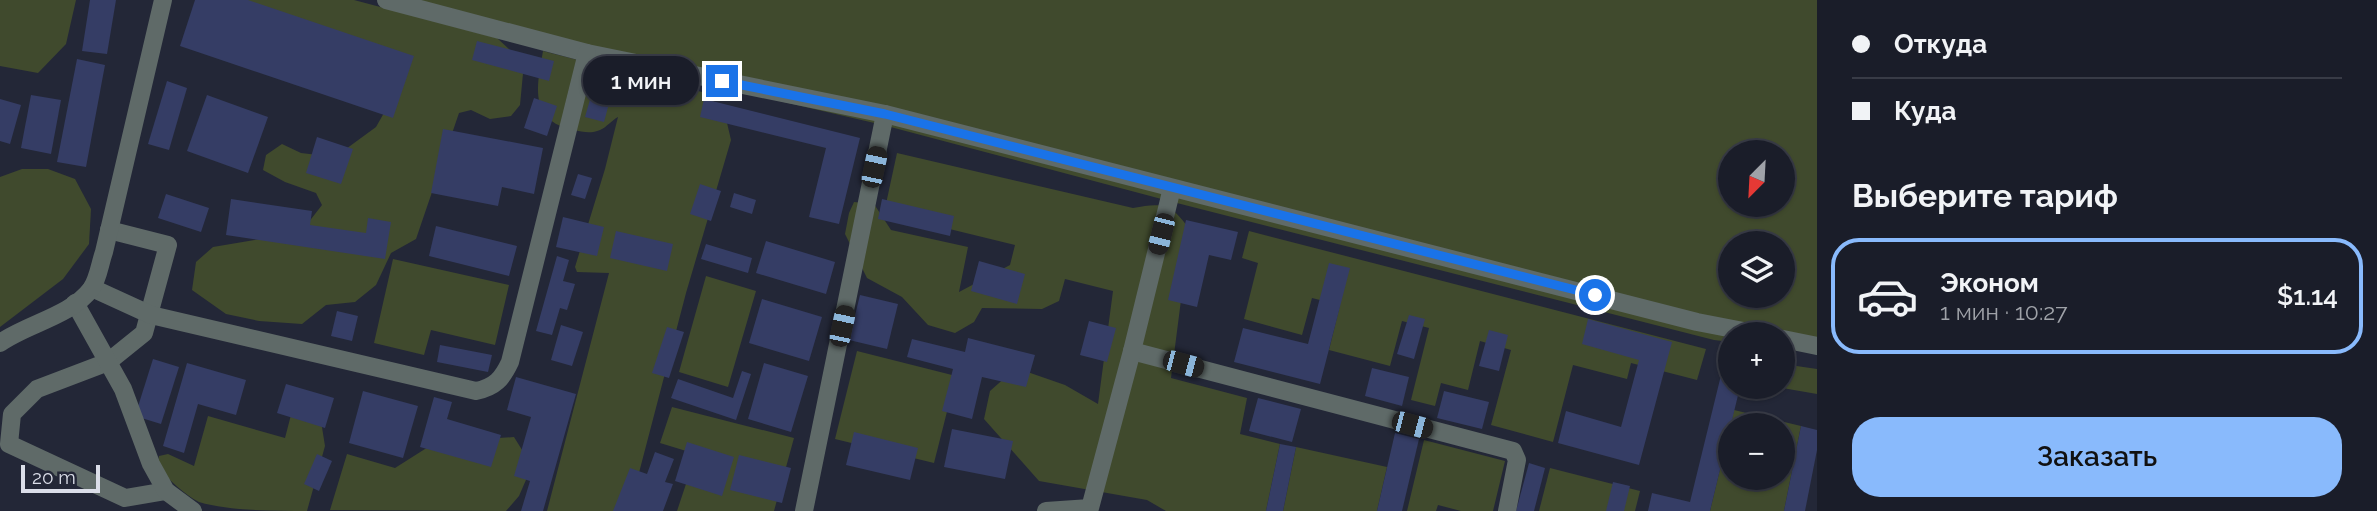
<!DOCTYPE html>
<html lang="ru">
<head>
<meta charset="utf-8">
<style>
	:root { --surface:#1a1d29; --page:#232631; --text:#f1f3f6; --muted:#9fa2a8; --line:#383b46; --accent:#89bafc }
	body { margin:0; font-family:Raleway,sans-serif; background:var(--page); color:var(--text); height:100vh; display:flex; flex-direction:column; font-size:26px; white-space:nowrap }
	* { box-sizing:border-box; margin:0 }
	p { font-size:23px; color:var(--muted) }
	.icon { flex:none; width:38px; height:38px; fill:none; stroke:currentColor; stroke-width:2; stroke-linecap:round; stroke-linejoin:round }
	.map { position:relative; flex:1; overflow:hidden }
	.drawer { display:flex; flex-direction:column; background:var(--surface); width:560px }
	.drawer>* { flex:none }
	.hud { display:grid; align-content:center; height:154px; padding:0 35px; background:var(--surface) }
	.needle { width:46px; rotate:204deg }
	.controls { position:absolute; left:1718px; top:140px; display:grid; gap:14px }
	.controls a { display:grid; place-items:center; width:77px; height:77px; border-radius:50%; background:var(--surface); box-shadow:0 2px 5px #0004,0 0 0 2px var(--line); font-size:35px }
	.scale { position:absolute; left:21px; bottom:18px; width:79px; box-sizing:border-box; padding-left:7px; border:4px solid #dbdee9; border-top:0; font-size:19px; line-height:24px; white-space:nowrap; color:#dbdee9; -webkit-text-stroke:5px #232737; paint-order:stroke }
	.end { position:absolute; width:32px; height:32px; margin:-16px; border:9px solid #1a73e8; background:#fff; box-shadow:0 0 0 4px #fff }
	.from { border-radius:50% }
	.bubble { position:absolute; height:49px; border-radius:24px; background:var(--surface); box-shadow:0 2px 5px #0004,0 0 0 2px var(--line); font-size:23px; font-weight:600; line-height:49px; text-align:center }
	.car { position:absolute; width:21px; height:42px; margin:-21px -10px; border-radius:9px; box-shadow:0 0 5px 2px #0007; background:linear-gradient(#222 24%,#8ab4d8 0 40%,#222 0 76%,#8ab4d8 0 86%,#222 0) }
	.hud b { display:flex; align-items:center; gap:24px; height:66px; font-size:26px }
	.hud b+b { border-top:2px solid var(--line) }
	.hud i { width:18px; height:18px; background:var(--text) }
	ul { padding:0; list-style:none }
	li { display:flex; align-items:center; gap:21px; height:116px; margin:0 14px 10px; padding:0 21px; border:4px solid var(--line); border-radius:28px }
	li div { flex:1 }
	li b { display:block; font-size:26px }
	li em { font-style:normal; font-weight:600 }
	li.current { border-color:var(--accent) }
	li>.icon { width:63px; height:63px; stroke-width:1.5 }
	h2 { padding:0 35px; font-size:32px; line-height:84px }
	.primary-button { display:flex; gap:14px; margin-top:auto; padding:14px 35px }
	.primary-button a { flex:1; height:80px; border-radius:28px; background:var(--accent); color:#111; font-size:28px; font-weight:600; line-height:80px; text-align:center }
	main { display:flex; flex:1; min-height:0 }
	.map>svg:first-child { display:block }
</style>
</head>
<body>
<main>
<div class="map">
<svg width="1817" height="511" viewBox="0 0 1817 511">
	<rect width="100%" height="100%" fill="#232737"/>
	<g fill="#404a2d" fill-rule="evenodd">
		<polygon points="0,0 76,0 66,44 38,73 0,66"/>
		<polygon points="241,0 354,0 497,38 524,63 520,105 511,116 490,119 471,110 459,113 416,239 391,253 376,285 355,302 326,305 302,324 259,321 226,314 192,290 196,262 213,247 301,232 322,205 316,193 285,182 263,170 266,155 282,144 301,153 335,157 376,127 410,67"/>
		<path d="M398,0H1817V353L1783,349V334H1731V342L1714,340L1169,201L883,125L586,56ZM1731,152H1783V205H1731ZM1731,243H1783V296H1731Z"/>
		<path d="M543,51L702,92L724,110L731,140L686,293L629,511H547L609,273L577,272L575,267L605,169L618,117C612,120 607,127 600,130C591,134 583,132 573,130C528,120 537,86 543,51Z"/>
		<path d="M897,153L1133,208C1163,202 1172,204 1190,230L1171,378L1247,398L1240,434L1280,444L1266,511H1166L1147,500L1039,481L984,419L990,391L1016,368L1065,385L1098,404L1113,291L1065,279L1059,301L1042,309L982,308L974,322L955,333L928,325L902,297L867,278L845,234L849,213L854,202L874,204L891,230L968,247L959,292L1010,265L1015,245L884,213Z"/>
		<polygon points="22,169 48,169 75,179 91,209 89,244 63,279 0,327 0,177"/>
		<polygon points="1249,231 1706,349 1697,380 1631,363 1627,379 1573,365 1553,442 1491,425 1511,350 1480,341 1468,390 1441,383 1435,406 1411,400 1429,328 1402,321 1390,366 1329,350 1340,305 1312,298 1302,335 1244,319 1258,263 1242,258"/>
		<polygon points="393,259 509,285 495,345 431,330 424,355 374,343"/>
		<polygon points="706,276 756,291 728,387 679,372"/>
		<polygon points="857,351 956,376 934,463 835,439"/>
		<polygon points="1783,364 1817,369 1817,394 1777,387 1783,387"/>
		<polygon points="672,407 794,438 774,511 677,511 696,454 660,443"/>
		<path d="M1734,410L1801,426L1784,511H1710ZM1731,425H1783V478H1731Z"/>
		<path d="M292,411L321,421L325,446L307,511C273,511 229,511 199,502C183,494 169,479 157,467L159,456L168,454L194,466L208,416L285,438Z"/>
		<polygon points="514,437 532,466 519,496 506,511 330,510 347,454 395,468 436,442"/>
		<polygon points="1424,440 1505,461 1493,511 1461,511 1438,505 1436,511 1407,511"/>
		<polygon points="1296,447 1387,467 1377,511 1283,511"/>
		<polygon points="1550,468 1640,491 1635,511 1539,511"/>
	</g>
	<g fill="#353d65">
		<polygon points="90,0 116,0 107,54 82,51"/>
		<polygon points="195,0 248,0 414,56 393,118 180,46"/>
		<polygon points="477,41 554,61 549,81 472,60"/>
		<polygon points="77,59 105,65 86,167 57,162"/>
		<polygon points="599,68 640,80 637,91 614,85 604,122 585,117"/>
		<polygon points="167,81 187,88 169,150 148,144"/>
		<polygon points="31,95 61,100 51,154 21,148"/>
		<polygon points="207,95 268,117 248,173 187,151"/>
		<polygon points="534,98 557,106 547,136 524,128"/>
		<polygon points="0,99 21,105 10,144 0,141"/>
		<polygon points="704,99 860,138 839,224 809,217 826,148 700,117"/>
		<polygon points="443,129 543,148 534,194 502,187 498,206 431,193"/>
		<polygon points="317,137 353,149 341,184 306,173"/>
		<polygon points="578,174 592,178 585,199 571,195"/>
		<polygon points="700,184 721,191 711,221 690,214"/>
		<polygon points="734,193 756,200 752,214 730,207"/>
		<polygon points="166,194 209,208 201,232 158,218"/>
		<polygon points="231,199 312,211 310,225 366,233 368,218 391,222 385,259 226,235"/>
		<polygon points="882,199 954,216 950,236 878,219"/>
		<polygon points="563,217 604,227 597,256 556,247"/>
		<polygon points="1186,220 1238,232 1231,260 1209,255 1197,307 1168,300"/>
		<polygon points="436,226 517,246 509,276 429,256"/>
		<polygon points="616,231 673,244 667,271 610,258"/>
		<polygon points="766,241 835,262 826,294 756,273"/>
		<polygon points="706,244 752,258 748,273 701,259"/>
		<polygon points="557,256 569,260 563,281 575,284 567,310 560,308 552,335 536,331"/>
		<polygon points="979,261 1025,274 1017,304 971,291"/>
		<polygon points="1329,263 1350,268 1320,384 1234,362 1243,328 1308,344"/>
		<polygon points="860,295 898,304 887,349 849,340"/>
		<polygon points="762,299 822,317 809,361 749,343"/>
		<polygon points="337,311 358,316 352,341 331,336"/>
		<polygon points="1409,315 1425,319 1414,359 1397,354"/>
		<polygon points="1588,319 1672,342 1639,465 1558,443 1566,411 1621,427 1639,360 1582,344"/>
		<polygon points="1089,321 1116,328 1107,362 1080,355"/>
		<polygon points="561,325 583,332 572,366 551,360"/>
		<polygon points="667,327 684,332 669,378 652,373"/>
		<polygon points="1489,330 1508,335 1499,371 1479,366"/>
		<polygon points="968,338 1035,355 1026,387 982,377 972,419 942,411 953,369 907,357 912,339 965,352"/>
		<polygon points="440,345 492,355 488,372 437,362"/>
		<polygon points="153,359 179,367 161,424 135,416"/>
		<polygon points="187,363 246,380 236,415 198,404 184,453 163,446"/>
		<polygon points="764,363 808,376 791,432 748,419"/>
		<polygon points="1723,367 1731,369 1731,387 1740,387 1710,511 1648,511 1652,493 1690,502"/>
		<polygon points="1372,368 1409,377 1402,406 1365,396"/>
		<polygon points="742,371 751,374 736,420 671,398 678,379 733,398"/>
		<polygon points="516,377 576,394 543,511 521,511 530,481 514,476 531,417 507,410"/>
		<polygon points="286,384 334,398 325,428 277,413"/>
		<polygon points="363,391 418,406 403,458 349,443"/>
		<polygon points="1444,391 1489,402 1482,429 1437,418"/>
		<polygon points="434,397 452,402 447,419 501,435 491,467 420,447"/>
		<polygon points="1258,398 1301,409 1292,442 1249,431"/>
		<polygon points="1801,426 1817,430 1817,450 1805,511 1784,511"/>
		<polygon points="952,429 1013,441 1005,479 944,467"/>
		<polygon points="854,432 918,448 910,480 846,465"/>
		<polygon points="1395,433 1419,439 1402,511 1377,511"/>
		<polygon points="687,442 734,457 722,496 675,481"/>
		<polygon points="1280,444 1296,447 1283,511 1266,511"/>
		<polygon points="655,452 674,459 665,482 673,484 663,511 613,511 630,468 647,474"/>
		<polygon points="317,454 332,461 319,491 304,484"/>
		<polygon points="739,455 791,468 782,503 730,490"/>
		<polygon points="1529,463 1545,468 1534,511 1516,511"/>
		<polygon points="1613,482 1630,486 1624,511 1606,511"/>
	</g>
	<g fill="none" stroke-linecap="round" stroke-linejoin="round">
		<g stroke="#5f6a68" stroke-width="18">
			<polyline points="386,0 587,53 885,114 1697,322 1759,334"/>
			<polyline points="109,230 168,245 144,333 108,362 37,389 12,414 9,444 125,498 166,491"/>
			<path d="M92,288L151,315L476,391C495,387 502,379 510,362L587,53"/>
			<polyline points="75,303 123,389 151,464 166,491 193,511"/>
			<polyline points="1783,339 1817,346"/>
			<path d="M0,343C26,324 71,316 91,289C98,280 100,263 104,252L163,0"/>
			<polyline points="1132,351 1513,451 1517,460 1507,511"/>
			<polyline points="804,511 885,114"/>
			<polyline points="1046,511 1090,508 1132,351 1172,188"/>
		</g>
	</g>
	<g fill="none" stroke-linecap="round" stroke-linejoin="round">
		<polyline stroke="#1a73e8" stroke-width="9" points="722,81 885,114 1595,295"/>
	</g>
</svg>
<div class="controls">
<a><svg class="needle" viewBox="-14 -14 28 28"><path d="M0-13l5 13h-10z" fill="#e53935"/><path d="M0 13l5-13h-10z" fill="#9fa2a8"/></svg></a>
<a><svg class="icon" aria-label="layers" viewBox="0 0 24 24"><path d="M12 4l9 5-9 5-9-5zM3 14l9 5 9-5"/></svg></a>
<a>+</a>
<a>−</a>
</div>
<div class="scale">20 m</div>
<i class="end from" style="left:1595px;top:295px"></i>
<i class="end" style="left:722px;top:81px"></i>
<div class="bubble" style="left:583px;top:56px;width:116px">1 мин</div>
<i class="car" style="left:874px;top:167px;rotate:12deg"></i>
<i class="car" style="left:1161px;top:234px;rotate:194deg"></i>
<i class="car" style="left:842px;top:326px;rotate:12deg"></i>
<i class="car" style="left:1183px;top:364px;rotate:105deg"></i>
<i class="car" style="left:1412px;top:425px;rotate:105deg"></i>
</div>
<section class="drawer">
<div class="hud">
<b><i class="from"></i>Откуда</b>
<b><i></i>Куда</b>
</div>
<h2>Выберите тариф</h2>
<ul>
<li class="current"><svg class="icon" aria-label="car" viewBox="0 0 24 24"><path d="M5 17H2v-5l4-1 3-4h7l3 4 3 1v5h-3M9 17h6M6 11h13"/><circle cx="7" cy="17" r="2"/><circle cx="17" cy="17" r="2"/></svg><div><b>Эконом</b><p>1 мин · 10:27</p></div><em>$1.14</em></li>
</ul>
<div class="primary-button"><a>Заказать</a></div>
</section>
</main>
</body>
</html>
